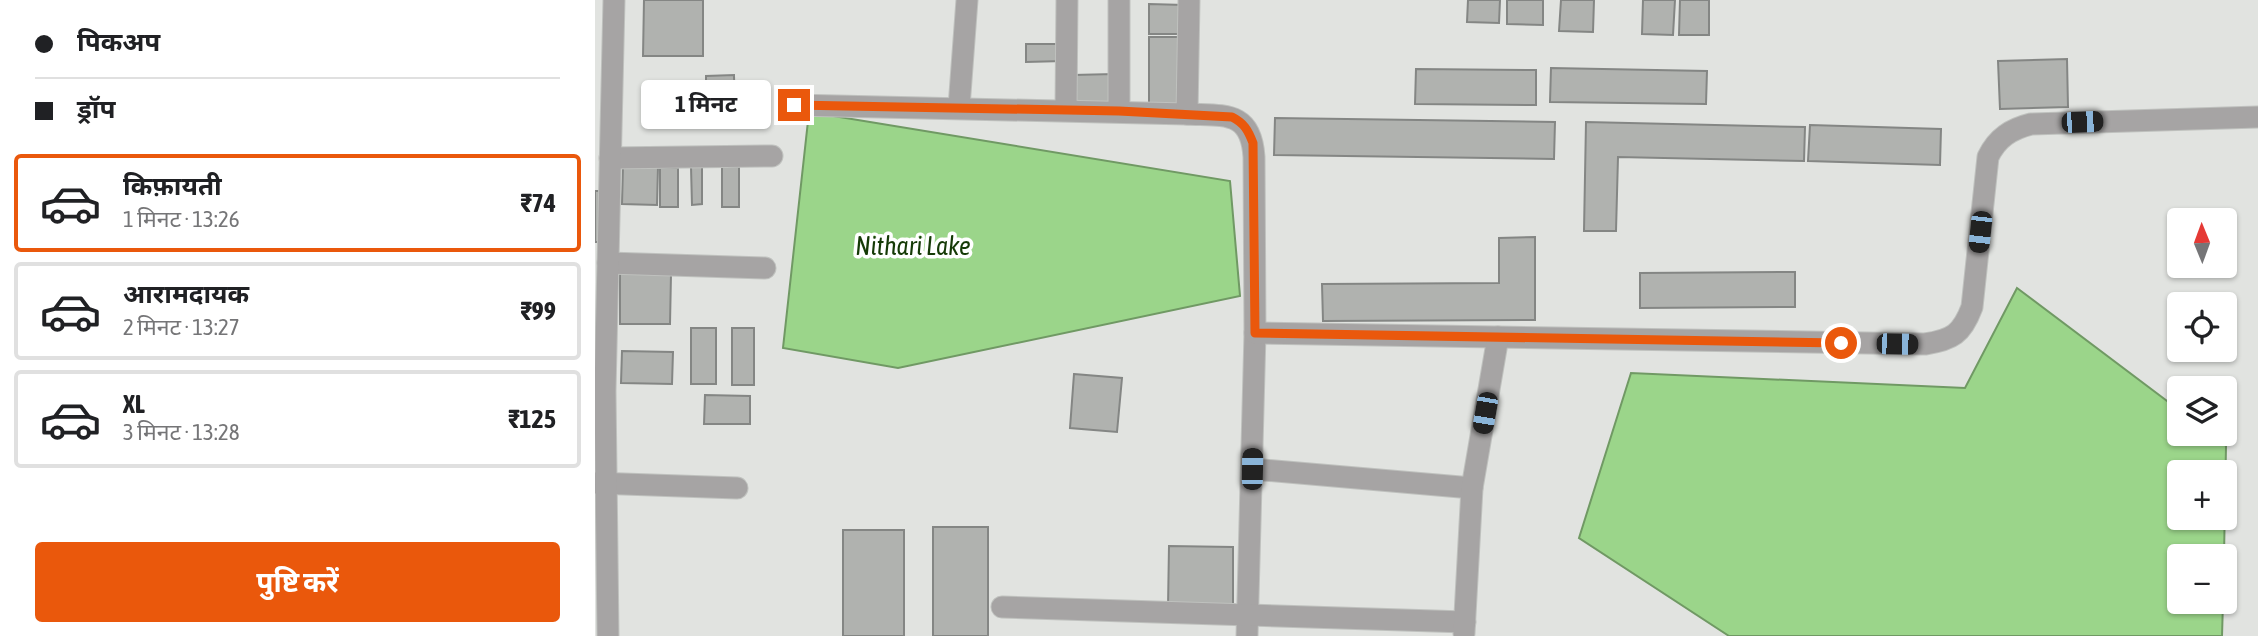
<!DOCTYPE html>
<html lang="hi">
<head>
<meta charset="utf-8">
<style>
	:root { --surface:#fff; --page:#f2f2f2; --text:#202124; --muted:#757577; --line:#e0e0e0; --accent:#ea580c }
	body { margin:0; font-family:"Asap Condensed","Noto Sans Devanagari",sans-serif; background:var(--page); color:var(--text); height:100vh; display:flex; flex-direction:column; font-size:26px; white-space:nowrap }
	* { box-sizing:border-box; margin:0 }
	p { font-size:23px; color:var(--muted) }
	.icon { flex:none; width:38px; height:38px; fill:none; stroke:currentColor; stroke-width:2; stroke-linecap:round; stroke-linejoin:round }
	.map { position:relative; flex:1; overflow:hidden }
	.panel { display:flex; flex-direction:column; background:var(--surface); width:595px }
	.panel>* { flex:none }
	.banner { display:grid; align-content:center; height:154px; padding:0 35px; background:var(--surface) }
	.needle { width:46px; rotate:359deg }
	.fabs { position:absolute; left:1572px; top:208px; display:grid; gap:14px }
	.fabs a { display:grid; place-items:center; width:70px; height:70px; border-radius:7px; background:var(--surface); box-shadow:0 2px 5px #0004; font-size:35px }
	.end { position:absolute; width:32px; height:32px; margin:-16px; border:9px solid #ea580c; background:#fff; box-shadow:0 0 0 4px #fff }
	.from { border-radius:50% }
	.bubble { position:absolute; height:49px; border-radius:7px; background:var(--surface); box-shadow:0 2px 5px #0004; font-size:23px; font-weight:700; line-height:49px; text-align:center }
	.car { position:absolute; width:21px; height:42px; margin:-21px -10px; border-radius:9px; box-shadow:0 0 5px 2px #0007; background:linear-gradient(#222 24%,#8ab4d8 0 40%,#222 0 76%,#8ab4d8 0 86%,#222 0) }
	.banner b { display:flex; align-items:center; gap:24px; height:66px; font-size:26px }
	.banner b+b { border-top:2px solid var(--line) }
	.banner i { width:18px; height:18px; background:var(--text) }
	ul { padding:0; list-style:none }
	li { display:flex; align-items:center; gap:21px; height:98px; margin:0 14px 10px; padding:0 21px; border:4px solid var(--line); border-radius:7px }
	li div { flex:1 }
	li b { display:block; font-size:26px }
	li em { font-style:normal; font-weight:700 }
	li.on { border-color:var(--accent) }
	li>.icon { width:63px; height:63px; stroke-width:1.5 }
	.primary-button { display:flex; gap:14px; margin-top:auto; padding:14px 35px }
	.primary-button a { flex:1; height:80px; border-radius:7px; background:var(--accent); color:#fff; font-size:28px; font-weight:700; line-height:80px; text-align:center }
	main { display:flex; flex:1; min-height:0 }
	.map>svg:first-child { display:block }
</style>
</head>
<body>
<main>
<section class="panel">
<div class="banner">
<b><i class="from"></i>पिकअप</b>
<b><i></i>ड्रॉप</b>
</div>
<ul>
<li class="on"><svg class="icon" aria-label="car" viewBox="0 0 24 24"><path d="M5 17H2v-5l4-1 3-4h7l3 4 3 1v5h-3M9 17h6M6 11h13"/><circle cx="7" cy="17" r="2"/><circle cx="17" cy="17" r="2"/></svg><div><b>किफ़ायती</b><p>1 मिनट · 13:26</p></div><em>₹74</em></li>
<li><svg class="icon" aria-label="car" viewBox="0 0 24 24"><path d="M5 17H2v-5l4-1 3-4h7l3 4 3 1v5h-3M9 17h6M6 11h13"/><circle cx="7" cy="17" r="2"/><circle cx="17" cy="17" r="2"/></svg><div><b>आरामदायक</b><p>2 मिनट · 13:27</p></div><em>₹99</em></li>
<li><svg class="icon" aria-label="car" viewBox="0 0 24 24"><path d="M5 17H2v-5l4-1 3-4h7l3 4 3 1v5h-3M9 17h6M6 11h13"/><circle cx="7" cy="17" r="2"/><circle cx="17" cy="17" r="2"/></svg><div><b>XL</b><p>3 मिनट · 13:28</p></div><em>₹125</em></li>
</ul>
<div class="primary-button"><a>पुष्टि करें</a></div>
</section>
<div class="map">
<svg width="1663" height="636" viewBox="0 0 1663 636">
	<rect width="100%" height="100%" fill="#e1e3e0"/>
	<g fill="#9bd58a" stroke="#709964" stroke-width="2" fill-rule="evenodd">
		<polygon points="214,112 635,181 645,296 303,368 188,348"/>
		<path d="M1422,288L1584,410V434H1616L1631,446L1629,556H1584V602H1628L1627,636H1134L984,538L1036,373L1370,388ZM1584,472H1629V518H1584Z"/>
	</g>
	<g fill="#b0b2af" stroke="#848684" stroke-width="2">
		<polygon points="49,0 108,0 108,56 48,56"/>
		<polygon points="873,0 905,0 904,23 872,22"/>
		<polygon points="912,0 948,0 948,25 912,24"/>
		<polygon points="966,0 999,0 998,32 964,31"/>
		<polygon points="1048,0 1080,0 1078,35 1047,34"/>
		<polygon points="1085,0 1114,0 1114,35 1084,35"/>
		<polygon points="554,4 589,5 589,34 554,34"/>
		<rect x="554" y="37" width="31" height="68"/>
		<polygon points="431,44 467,44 468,61 431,62"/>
		<polygon points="1472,59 1473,107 1405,109 1403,61"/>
		<polygon points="956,68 1112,71 1111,104 955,102"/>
		<polygon points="821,69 941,70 941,105 820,104"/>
		<polygon points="519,74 519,104 478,104 478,75"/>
		<polygon points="139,75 140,114 111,114 111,76"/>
		<polygon points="680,118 960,122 959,159 679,155"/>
		<polygon points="991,122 1210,127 1209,161 1023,157 1021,231 989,231"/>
		<polygon points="1215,125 1346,129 1345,165 1213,161"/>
		<polygon points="28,166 63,167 62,205 27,204"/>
		<polygon points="96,167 107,167 107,204 97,205"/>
		<rect x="127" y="167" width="17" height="40"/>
		<rect x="65" y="168" width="18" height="39"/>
		<rect x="0" y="191" width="4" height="51"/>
		<polygon points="940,237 940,320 728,321 727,284 904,283 904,238"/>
		<polygon points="1200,272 1200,307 1045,308 1045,273"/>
		<polygon points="25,273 76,274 75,324 25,324"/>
		<rect x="96" y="328" width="25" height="56"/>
		<rect x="137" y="328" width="22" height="57"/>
		<polygon points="27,351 78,352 77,384 26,383"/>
		<polygon points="479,374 527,378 522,432 475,428"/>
		<polygon points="110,395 155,396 155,424 109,424"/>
		<rect x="338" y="527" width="55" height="109"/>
		<rect x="248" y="530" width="61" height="106"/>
		<polygon points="574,546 638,547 638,609 573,608"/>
	</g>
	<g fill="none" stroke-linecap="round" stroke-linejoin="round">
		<defs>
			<g id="minor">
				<path d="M199,105L592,114C629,116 656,110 659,157L660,333L652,636"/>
				<polyline points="364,107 372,0"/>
				<polyline points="471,109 472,0"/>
				<polyline points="524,111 524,0"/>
				<polyline points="592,114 594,0"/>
				<polyline points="15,158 177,156"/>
				<polyline points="13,263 170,268"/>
				<path d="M660,333L1330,344C1357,340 1367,334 1377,307L1393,157C1402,138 1416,129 1436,124L1663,117"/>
				<polyline points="657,469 877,488"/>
				<polyline points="0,483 142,488"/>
				<polyline points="407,607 870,622"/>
				<polyline points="869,633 877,488 903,337"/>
				<polyline points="13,636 10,391 19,0"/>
			</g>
		</defs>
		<use href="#minor" stroke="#bfc1be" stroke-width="23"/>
		<use href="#minor" stroke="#a6a4a4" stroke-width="21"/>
	</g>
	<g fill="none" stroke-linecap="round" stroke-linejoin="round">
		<path stroke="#ea580c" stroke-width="9" d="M199,105L524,111L637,117C649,123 653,130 658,143L660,333L1246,343"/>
	</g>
	<g text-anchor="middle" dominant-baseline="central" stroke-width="7" stroke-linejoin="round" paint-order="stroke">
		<g font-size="26" font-style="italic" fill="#153a06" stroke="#fff">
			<text x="318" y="246">Nithari Lake</text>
		</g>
	</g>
</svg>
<div class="fabs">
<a><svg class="needle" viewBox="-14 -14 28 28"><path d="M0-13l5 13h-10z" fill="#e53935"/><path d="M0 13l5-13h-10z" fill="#757577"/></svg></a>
<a><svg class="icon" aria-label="locate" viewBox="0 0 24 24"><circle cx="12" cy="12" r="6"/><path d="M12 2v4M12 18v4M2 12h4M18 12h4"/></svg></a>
<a><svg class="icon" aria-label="layers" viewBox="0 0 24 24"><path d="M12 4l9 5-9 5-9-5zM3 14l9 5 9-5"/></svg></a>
<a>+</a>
<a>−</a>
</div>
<i class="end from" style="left:1246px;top:343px"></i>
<i class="end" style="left:199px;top:105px"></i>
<div class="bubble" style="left:46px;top:80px;width:130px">1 मिनट</div>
<i class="car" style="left:1487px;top:122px;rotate:88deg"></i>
<i class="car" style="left:1385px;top:232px;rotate:186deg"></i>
<i class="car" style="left:1302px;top:344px;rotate:91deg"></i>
<i class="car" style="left:890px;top:413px;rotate:190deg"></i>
<i class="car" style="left:657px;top:469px;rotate:1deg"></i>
</div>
</main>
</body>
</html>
